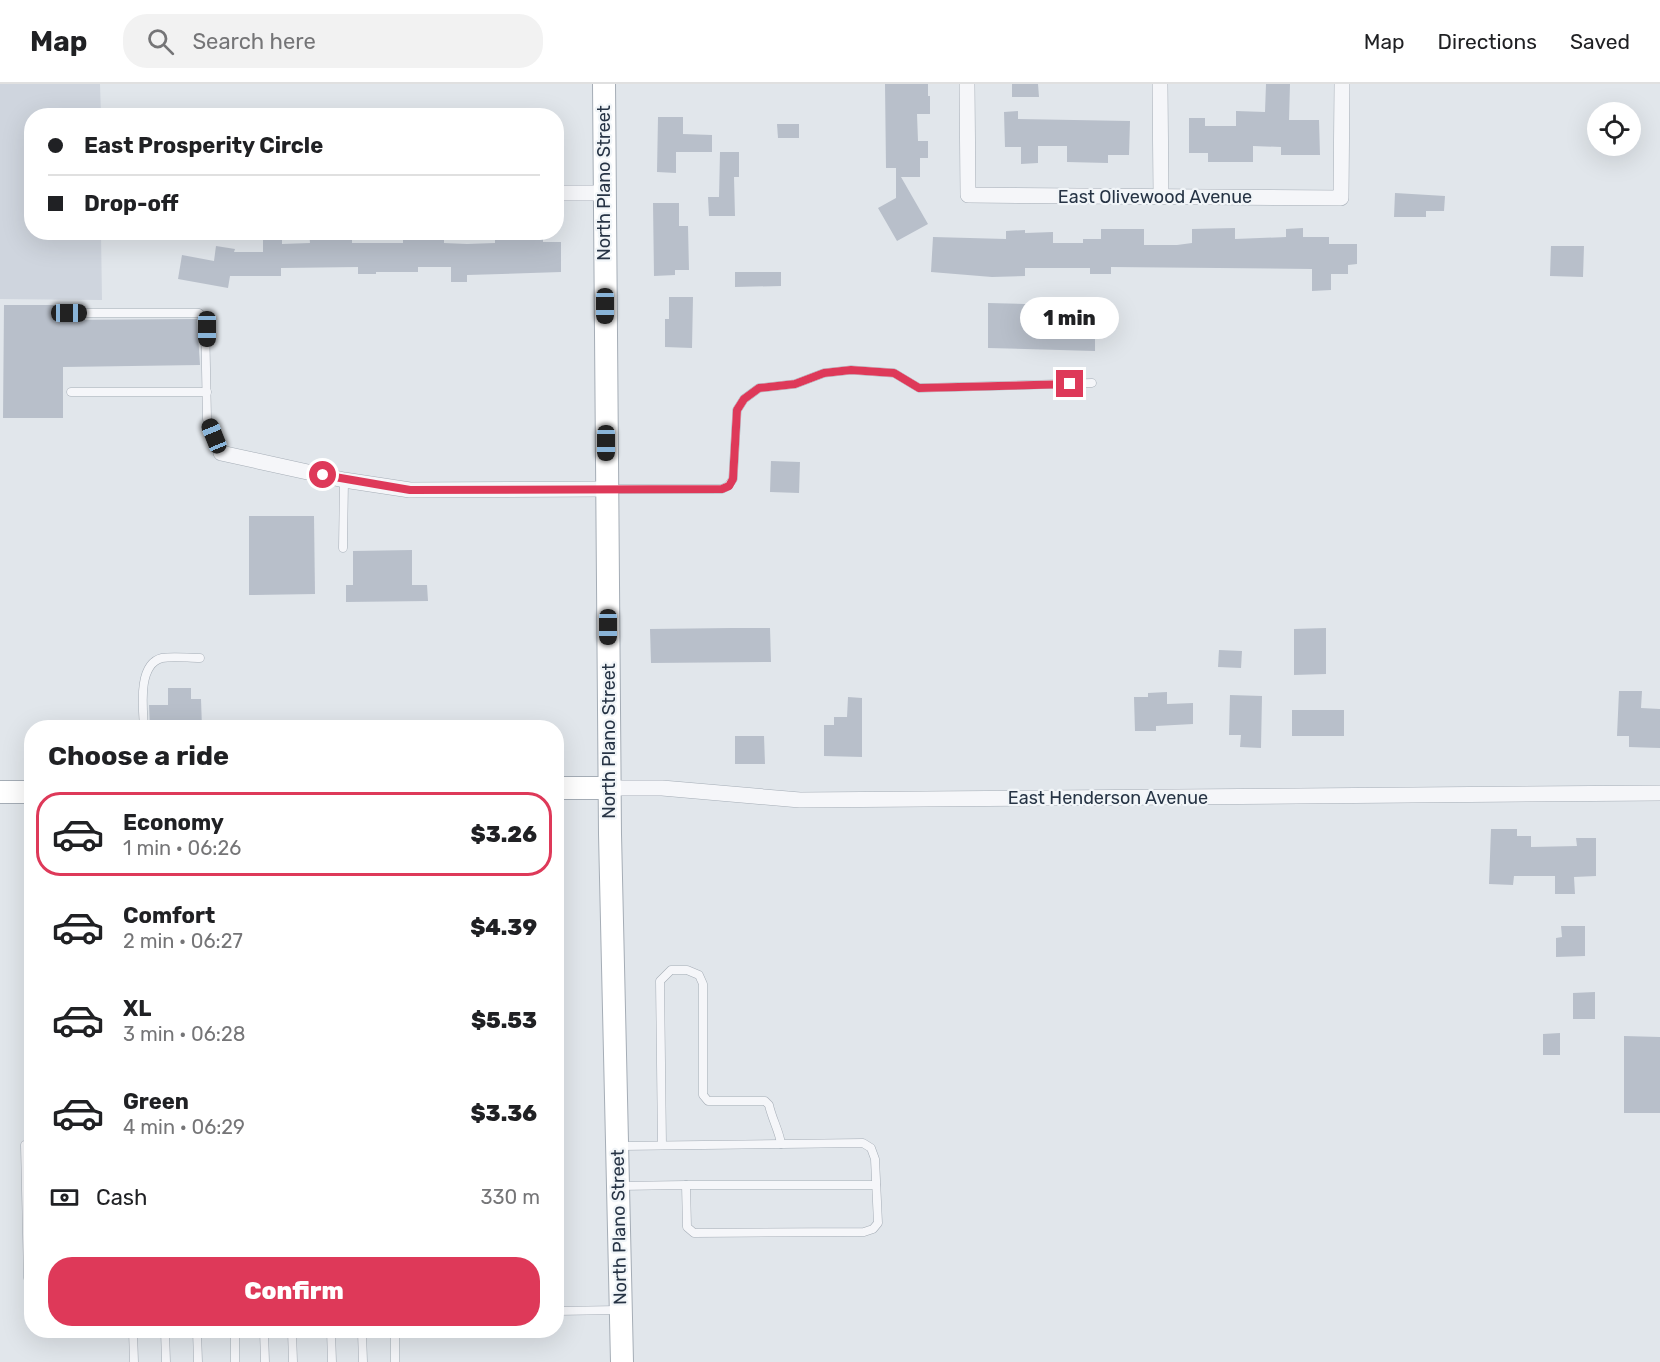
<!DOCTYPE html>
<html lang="en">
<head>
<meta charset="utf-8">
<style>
	:root { --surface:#fff; --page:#f2f2f2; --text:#202124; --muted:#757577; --line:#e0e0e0; --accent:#de3959 }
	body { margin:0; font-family:Rubik,sans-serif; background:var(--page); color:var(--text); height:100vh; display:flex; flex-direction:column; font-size:22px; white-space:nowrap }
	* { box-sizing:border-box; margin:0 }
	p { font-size:20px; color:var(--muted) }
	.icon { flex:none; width:33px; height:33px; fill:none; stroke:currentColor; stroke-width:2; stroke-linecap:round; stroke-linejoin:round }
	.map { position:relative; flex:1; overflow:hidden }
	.details { position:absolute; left:24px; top:636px; width:540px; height:618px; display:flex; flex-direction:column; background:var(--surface); border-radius:24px; box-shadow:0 6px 24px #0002 }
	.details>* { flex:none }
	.hud { position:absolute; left:24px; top:24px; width:540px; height:132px; border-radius:24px; box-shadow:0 6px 24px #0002; display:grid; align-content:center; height:132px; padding:0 24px; background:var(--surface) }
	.controls { position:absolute; left:1587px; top:18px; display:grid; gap:12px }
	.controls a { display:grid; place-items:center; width:54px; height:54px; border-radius:50%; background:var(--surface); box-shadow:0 6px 24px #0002; font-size:30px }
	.end { position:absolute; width:27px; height:27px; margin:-14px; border:8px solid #de3959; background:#fff; box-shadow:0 0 0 3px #fff }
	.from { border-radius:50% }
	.bubble { position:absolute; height:42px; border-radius:21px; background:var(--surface); box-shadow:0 6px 24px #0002; font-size:20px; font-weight:800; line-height:42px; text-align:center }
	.car { position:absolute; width:18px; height:36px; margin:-18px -9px; border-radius:8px; box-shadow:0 0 4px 2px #0007; background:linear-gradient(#222 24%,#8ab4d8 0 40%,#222 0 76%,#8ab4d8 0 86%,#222 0) }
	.hud b { display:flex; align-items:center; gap:21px; height:57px; font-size:22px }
	.hud b+b { border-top:2px solid var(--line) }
	.hud i { width:15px; height:15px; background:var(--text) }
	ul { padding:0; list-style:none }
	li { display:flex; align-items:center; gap:18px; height:84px; margin:0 12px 9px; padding:0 12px; border:3px solid transparent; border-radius:24px }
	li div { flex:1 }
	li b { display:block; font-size:22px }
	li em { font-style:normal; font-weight:800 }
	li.active { border-color:var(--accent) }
	li>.icon { width:54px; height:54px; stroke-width:1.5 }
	h2 { padding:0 24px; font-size:27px; line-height:72px }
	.pay { display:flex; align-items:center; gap:15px; height:66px; padding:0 24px; font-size:22px }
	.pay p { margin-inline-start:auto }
	.button { display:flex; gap:12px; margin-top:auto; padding:12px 24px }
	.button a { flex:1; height:69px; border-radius:24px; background:var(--accent); color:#fff; font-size:24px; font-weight:800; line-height:69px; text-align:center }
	header { display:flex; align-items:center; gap:36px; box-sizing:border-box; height:84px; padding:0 30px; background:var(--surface); border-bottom:2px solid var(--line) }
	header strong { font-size:28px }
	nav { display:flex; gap:33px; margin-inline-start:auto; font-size:21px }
	.search { width:420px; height:54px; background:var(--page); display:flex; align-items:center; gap:15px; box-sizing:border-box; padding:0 21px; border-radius:24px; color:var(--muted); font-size:22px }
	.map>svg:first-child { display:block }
</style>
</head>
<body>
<header>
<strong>Map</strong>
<div class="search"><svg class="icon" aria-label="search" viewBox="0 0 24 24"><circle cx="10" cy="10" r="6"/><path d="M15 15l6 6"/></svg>Search here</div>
<nav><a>Map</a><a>Directions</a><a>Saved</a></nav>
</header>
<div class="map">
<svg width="1660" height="1278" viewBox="0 0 1660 1278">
	<rect width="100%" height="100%" fill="#e1e6eb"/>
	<polygon fill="#cfd5de" points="0,0 100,0 101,31 32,32 32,148 101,149 102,216 0,215"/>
	<g fill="#b8bfca">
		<polygon points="885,0 928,0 928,12 930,12 930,30 917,30 918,57 928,57 928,74 920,74 920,93 901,93 928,140 897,157 878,124 896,114 896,84 886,84"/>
		<polygon points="1012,0 1038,0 1039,13 1012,13"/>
		<polygon points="1266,0 1290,0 1289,36 1319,36 1320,71 1281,71 1281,63 1253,62 1253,78 1208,78 1208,69 1189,69 1189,34 1205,34 1205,42 1236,42 1236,27 1265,28"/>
		<polygon points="1018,27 1018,35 1130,37 1129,71 1108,71 1108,79 1067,78 1067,62 1038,62 1038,79 1021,80 1021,63 1005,63 1004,28"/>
		<polygon points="658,33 683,33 683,50 712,51 712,68 676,68 676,89 657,88"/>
		<polygon points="777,40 799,40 799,54 778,54"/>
		<polygon points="720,68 739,68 739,93 734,93 735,132 709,132 708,113 719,113"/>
		<polygon points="1395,109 1445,112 1444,127 1426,127 1426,133 1394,133"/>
		<polygon points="653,119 679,119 679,142 688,142 689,186 675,186 675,191 654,192"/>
		<polygon points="1235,144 1235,155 1286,153 1286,145 1303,144 1303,153 1329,153 1329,160 1357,160 1357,180 1348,181 1348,190 1331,190 1331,206 1312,207 1312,185 1111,183 1111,190 1090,190 1090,184 1025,184 1025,192 992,193 931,188 933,153 1006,155 1006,147 1025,146 1025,149 1053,148 1053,159 1083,159 1083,155 1101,155 1101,145 1144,145 1144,161 1177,161 1192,159 1192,145"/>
		<polygon points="309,148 352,148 352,159 403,159 403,148 444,148 444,159 467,160 495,159 495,148 543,148 543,158 561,158 561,188 467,191 467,198 451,198 451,183 418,183 418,188 376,188 376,190 358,190 358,183 281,184 281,192 230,192 228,204 178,195 182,171 214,177 216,162 235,165 234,168 263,168 263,151 282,151 282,160 310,159"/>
		<polygon points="1551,162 1584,162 1583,193 1550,192"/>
		<polygon points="735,188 781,188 781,202 735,203"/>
		<polygon points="669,213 693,213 692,264 665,263 665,235 669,235"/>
		<polygon points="988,219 1095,222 1095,267 988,264"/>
		<polygon points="4,221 64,221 63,236 197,235 200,281 63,283 63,334 3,334"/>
		<polygon points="771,377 800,378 799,409 770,408"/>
		<polygon points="249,432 314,432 315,510 249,511"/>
		<polygon points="412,466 412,501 427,501 428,517 346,518 346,501 353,501 353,467"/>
		<polygon points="731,544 770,544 771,578 651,579 650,545"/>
		<polygon points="1326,544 1326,590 1294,591 1294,545"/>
		<polygon points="1219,566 1242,567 1241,584 1218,583"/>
		<polygon points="168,604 191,604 191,615 201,615 202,644 150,644 149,621 168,621"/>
		<polygon points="1619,607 1642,607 1641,624 1660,625 1660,664 1629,663 1629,652 1617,652"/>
		<polygon points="1167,608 1167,620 1193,619 1193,640 1156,642 1156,647 1135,647 1134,613 1148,613 1148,609"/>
		<polygon points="1230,611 1262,612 1261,664 1240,663 1241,651 1229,651"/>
		<polygon points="848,613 862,614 862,673 824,672 824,641 834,641 834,633 847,633"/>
		<rect x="1292" y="626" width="52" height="26"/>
		<polygon points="735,652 764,652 765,680 735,680"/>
		<polygon points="1491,745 1517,745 1517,752 1531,752 1531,763 1577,762 1576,754 1596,754 1596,792 1574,793 1575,810 1555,810 1555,792 1514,792 1513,801 1489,800"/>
		<polygon points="1561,842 1585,842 1585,872 1556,873 1556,854 1562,853"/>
		<polygon points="1595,908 1595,935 1573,935 1573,909"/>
		<polygon points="1560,949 1560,971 1543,971 1543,950"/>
		<polygon points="1624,952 1660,953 1660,1029 1624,1029"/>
	</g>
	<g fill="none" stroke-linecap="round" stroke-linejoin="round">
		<defs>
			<g id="lane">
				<polyline points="69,229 199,229 205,234 207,335 221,369"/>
				<polyline points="71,308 207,308"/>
				<polyline points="608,405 722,405 728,402 733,395 737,326 744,315 759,304 795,300 824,289 851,286 894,289 919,304 1092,299"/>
				<polyline points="343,464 344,396"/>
				<path d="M144,644C143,625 137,580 162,574C173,572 188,574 200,574"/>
				<polyline points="32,1061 25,1061 28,1194 32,1194"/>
				<path d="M662,1061L660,897L671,886H687L699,891L703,900V1011L708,1017H765L769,1021C772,1035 780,1049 781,1060"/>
				<polyline points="686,1101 876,1101"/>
				<polyline points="619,1102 686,1101 687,1143 694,1149 864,1148 873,1145 878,1139 875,1075 871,1064 863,1059 621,1062"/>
				<polyline points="556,1227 619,1226"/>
				<polyline points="133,1246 134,1278"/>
				<polyline points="165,1246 166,1278"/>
				<polyline points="197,1246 198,1278"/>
				<polyline points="235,1246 235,1278"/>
				<polyline points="264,1246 265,1278"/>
				<polyline points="280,1246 395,1247 395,1278"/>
				<polyline points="331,1246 332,1278"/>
				<polyline points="292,1247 293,1278"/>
				<polyline points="362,1248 363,1278"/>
			</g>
			<g id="street">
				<polyline points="967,0 968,111 1341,114 1342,0"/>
				<polyline points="1160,0 1161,112"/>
				<polyline points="556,109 604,109"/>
				<polyline points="221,369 344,396 410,406 607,405"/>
				<polyline points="610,704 662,704 800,716 1660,709"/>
			</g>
			<g id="secondary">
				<polyline points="604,0 610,750 622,1278"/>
				<polyline points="556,704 610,704"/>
				<polyline points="0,708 32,708"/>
			</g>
		</defs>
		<use href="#lane" stroke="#a5adb6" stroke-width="9"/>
		<use href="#street" stroke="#a5adb6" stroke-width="16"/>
		<use href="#secondary" stroke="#a5adb6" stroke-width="24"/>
		<use href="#lane" stroke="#f5f6f9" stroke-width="8"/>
		<use href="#street" stroke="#f5f6f9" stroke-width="15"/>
		<use href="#secondary" stroke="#fff" stroke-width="22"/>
	</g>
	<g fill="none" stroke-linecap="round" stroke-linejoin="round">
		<polyline stroke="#de3959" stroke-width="8" points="323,391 410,406 722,405 729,402 733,395 737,326 744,315 759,304 795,300 824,289 851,286 894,289 919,304 1070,300"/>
	</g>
	<g text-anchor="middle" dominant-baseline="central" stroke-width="4.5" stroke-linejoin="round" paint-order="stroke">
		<g font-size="18" fill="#273445" stroke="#f1f5f8">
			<text transform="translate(604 99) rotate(-90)">North Plano Street</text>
			<text x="1155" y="113">East Olivewood Avenue</text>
			<text transform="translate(609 657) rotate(-90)">North Plano Street</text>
			<text x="1108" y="714">East Henderson Avenue</text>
			<text transform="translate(619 1143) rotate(-91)">North Plano Street</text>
		</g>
	</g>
</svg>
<div class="controls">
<a><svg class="icon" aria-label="locate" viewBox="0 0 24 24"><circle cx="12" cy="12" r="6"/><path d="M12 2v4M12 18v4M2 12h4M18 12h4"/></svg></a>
</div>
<i class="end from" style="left:323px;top:391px"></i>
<i class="end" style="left:1070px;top:300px"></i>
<div class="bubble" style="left:1020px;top:213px;width:99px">1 min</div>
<i class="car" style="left:605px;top:222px;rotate:180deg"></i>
<i class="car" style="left:69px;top:229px;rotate:90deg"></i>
<i class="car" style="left:207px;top:245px;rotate:180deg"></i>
<i class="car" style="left:214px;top:352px;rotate:338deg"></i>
<i class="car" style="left:606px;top:359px;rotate:180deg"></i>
<i class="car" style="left:608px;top:543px;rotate:180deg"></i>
<div class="hud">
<b><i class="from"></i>East Prosperity Circle</b>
<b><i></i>Drop-off</b>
</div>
<section class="details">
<h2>Choose a ride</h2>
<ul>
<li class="active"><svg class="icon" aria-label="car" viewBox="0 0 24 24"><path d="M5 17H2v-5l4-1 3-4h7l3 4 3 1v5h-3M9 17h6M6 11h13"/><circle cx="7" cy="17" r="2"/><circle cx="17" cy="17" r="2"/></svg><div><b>Economy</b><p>1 min · 06:26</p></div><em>$3.26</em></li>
<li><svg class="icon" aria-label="car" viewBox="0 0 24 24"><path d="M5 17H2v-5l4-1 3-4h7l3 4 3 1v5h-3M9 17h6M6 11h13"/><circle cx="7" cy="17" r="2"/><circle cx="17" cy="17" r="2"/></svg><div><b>Comfort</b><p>2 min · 06:27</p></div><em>$4.39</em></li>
<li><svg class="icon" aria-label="car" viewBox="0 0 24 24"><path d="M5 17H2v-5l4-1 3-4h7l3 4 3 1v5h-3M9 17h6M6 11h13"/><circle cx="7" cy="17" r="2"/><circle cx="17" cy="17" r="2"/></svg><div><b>XL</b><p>3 min · 06:28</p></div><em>$5.53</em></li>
<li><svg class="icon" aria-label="car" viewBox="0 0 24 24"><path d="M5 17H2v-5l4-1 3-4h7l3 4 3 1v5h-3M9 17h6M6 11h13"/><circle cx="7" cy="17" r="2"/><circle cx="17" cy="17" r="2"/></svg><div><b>Green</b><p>4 min · 06:29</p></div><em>$3.36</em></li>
</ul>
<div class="pay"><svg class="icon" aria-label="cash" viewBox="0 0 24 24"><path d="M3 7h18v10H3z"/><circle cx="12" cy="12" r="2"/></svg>Cash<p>330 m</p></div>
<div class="button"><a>Confirm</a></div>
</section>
</div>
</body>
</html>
